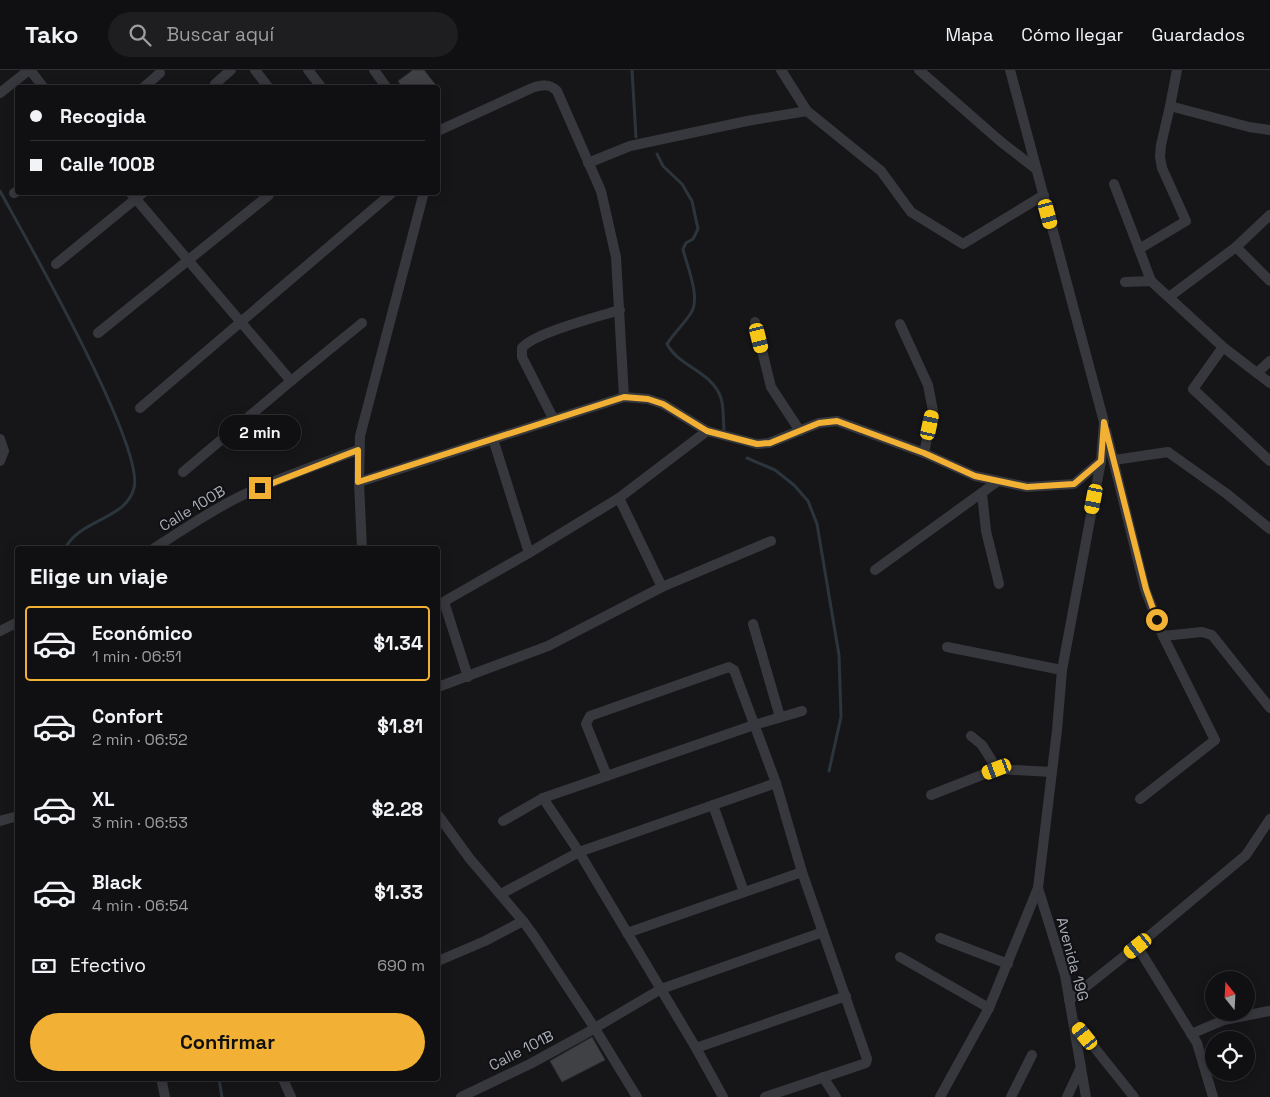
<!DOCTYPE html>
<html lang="es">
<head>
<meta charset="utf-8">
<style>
	:root { --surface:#101012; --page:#1e1e20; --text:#f1f3f6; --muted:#9c9d9f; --line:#303032; --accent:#f2b134 }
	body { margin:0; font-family:"Space Grotesk",sans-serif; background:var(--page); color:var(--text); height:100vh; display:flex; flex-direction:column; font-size:19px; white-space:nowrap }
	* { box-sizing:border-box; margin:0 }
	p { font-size:16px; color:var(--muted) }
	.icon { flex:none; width:28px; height:28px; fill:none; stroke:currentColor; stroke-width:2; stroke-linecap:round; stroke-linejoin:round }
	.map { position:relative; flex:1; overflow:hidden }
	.sheet { position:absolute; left:15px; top:476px; width:425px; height:535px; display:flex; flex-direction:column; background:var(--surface); border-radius:5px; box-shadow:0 2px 12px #0003,0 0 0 1px var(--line) }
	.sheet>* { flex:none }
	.top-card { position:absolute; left:15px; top:15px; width:425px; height:110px; border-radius:5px; box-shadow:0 2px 12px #0003,0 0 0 1px var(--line); display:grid; align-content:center; height:110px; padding:0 15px; background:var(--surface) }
	.needle { width:32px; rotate:342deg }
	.fabs { position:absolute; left:1205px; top:901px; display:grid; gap:10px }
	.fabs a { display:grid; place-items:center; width:50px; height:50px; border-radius:50%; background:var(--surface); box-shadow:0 2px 12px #0003,0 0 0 1px var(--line); font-size:25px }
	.end { position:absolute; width:22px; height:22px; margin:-11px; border:6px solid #f2b134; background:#111; box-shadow:0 0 0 2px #111 }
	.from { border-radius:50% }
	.bubble { position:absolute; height:35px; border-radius:18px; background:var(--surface); box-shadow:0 2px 12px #0003,0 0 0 1px var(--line); font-size:16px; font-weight:700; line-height:35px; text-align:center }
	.car { position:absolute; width:15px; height:30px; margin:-15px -8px; border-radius:6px; box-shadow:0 0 4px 1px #0007; background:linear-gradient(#f5c518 24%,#345 0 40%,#f5c518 0 76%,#345 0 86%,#f5c518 0) }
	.top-card b { display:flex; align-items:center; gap:18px; height:48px; font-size:19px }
	.top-card b+b { border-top:1px solid var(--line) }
	.top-card i { width:12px; height:12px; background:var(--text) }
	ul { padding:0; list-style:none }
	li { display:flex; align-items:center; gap:15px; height:75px; margin:0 10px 8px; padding:0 5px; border:2px solid transparent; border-radius:5px }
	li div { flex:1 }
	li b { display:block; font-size:19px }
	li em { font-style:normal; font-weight:700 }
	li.selected { border-color:var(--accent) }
	li>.icon { width:45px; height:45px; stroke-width:1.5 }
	h2 { padding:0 15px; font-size:22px; line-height:60px }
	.pay { display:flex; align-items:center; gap:12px; height:55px; padding:0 15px; font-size:19px }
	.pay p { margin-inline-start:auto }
	.action { display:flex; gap:10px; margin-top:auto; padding:10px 15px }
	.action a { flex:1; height:58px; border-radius:30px; background:var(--accent); color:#111; font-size:20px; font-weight:700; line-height:58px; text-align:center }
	header { display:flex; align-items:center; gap:30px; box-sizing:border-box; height:70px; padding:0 25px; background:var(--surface); border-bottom:1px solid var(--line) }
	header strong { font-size:24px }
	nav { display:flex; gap:28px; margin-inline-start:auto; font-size:18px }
	.search { width:350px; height:45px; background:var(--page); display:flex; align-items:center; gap:12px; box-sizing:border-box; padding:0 18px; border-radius:28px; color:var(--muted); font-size:19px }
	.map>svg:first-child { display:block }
</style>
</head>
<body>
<header>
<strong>Tako</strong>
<div class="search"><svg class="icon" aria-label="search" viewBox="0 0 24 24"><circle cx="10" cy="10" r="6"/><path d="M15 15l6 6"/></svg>Buscar aquí</div>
<nav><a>Mapa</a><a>Cómo llegar</a><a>Guardados</a></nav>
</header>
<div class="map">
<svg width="1270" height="1027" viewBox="0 0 1270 1027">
	<rect width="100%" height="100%" fill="#161618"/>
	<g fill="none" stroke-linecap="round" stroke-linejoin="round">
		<g stroke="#2c353c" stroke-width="3">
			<polyline points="632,0 636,67"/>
			<path d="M657,84L663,96L682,114L692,131L698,159L693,169L686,173L683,179C687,197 701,227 691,243C684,254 674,263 667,274C679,297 712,301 721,328C724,337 723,349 724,359"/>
			<path d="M0,121C25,167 145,376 134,418C126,450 79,449 65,479"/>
			<polyline points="747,388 775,400 794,415 808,431 817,454 839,585 841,647 829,701"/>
			<polyline points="219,1009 222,1027"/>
		</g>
	</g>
	<g fill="#404145" stroke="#303034">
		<polygon points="413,0 424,0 438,18 403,18 398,11"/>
		<polygon points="592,967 605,990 562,1012 550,991"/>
	</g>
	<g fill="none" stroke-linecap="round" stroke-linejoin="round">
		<g stroke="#37383d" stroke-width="10">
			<polyline points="30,0 44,18"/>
			<polyline points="255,0 269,18"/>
			<polyline points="308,0 322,18"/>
			<polyline points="374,0 387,18"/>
			<polyline points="781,0 807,41 881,101 911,142 963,174 1044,125"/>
			<polyline points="919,0 1000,71 1036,99"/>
			<polyline points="143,18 160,3"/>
			<polyline points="218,18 215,14 231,0"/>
			<polyline points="0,23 29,0"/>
			<polyline points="1170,36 1249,57 1270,60"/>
			<path d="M438,61L532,18C542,15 549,13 557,21L601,121L616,187L624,327"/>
			<polyline points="588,93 630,76 747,51 807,41"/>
			<polyline points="1114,114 1139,179 1186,151 1162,98 1160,87 1161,75 1170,36 1177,0"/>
			<polyline points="130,122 291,311 183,402"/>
			<polyline points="14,123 18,121"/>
			<polyline points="1236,177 1270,211"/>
			<polyline points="1139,179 1151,211"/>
			<polyline points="56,194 144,122"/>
			<polyline points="1125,212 1151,211 1223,277 1270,313"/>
			<polyline points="1169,227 1236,177 1270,145"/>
			<polyline points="755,252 771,317 800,361"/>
			<polyline points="900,254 928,315 933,341 924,383"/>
			<polyline points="98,263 269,125"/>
			<polyline points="1223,277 1193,319 1270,391"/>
			<polyline points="1257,303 1270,291"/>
			<polyline points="291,311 362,253"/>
			<polyline points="140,338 393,122"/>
			<path d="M553,348L522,287V278C533,263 600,246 620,240"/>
			<polyline points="1106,361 1145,519 1163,566 1202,562 1212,565 1270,638"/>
			<polyline points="0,369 4,381 0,391"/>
			<polyline points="493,369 529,483"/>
			<polyline points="1114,390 1168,382 1227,424 1270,459"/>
			<polyline points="359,412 624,327 648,329 663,334 707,361 757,374 769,373 819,353 837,351 924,383 975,406 1027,417 1074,414 1101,391"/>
			<polyline points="982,423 986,461 999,514"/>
			<polyline points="619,428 662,517"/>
			<path d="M153,479C183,460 211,440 243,425C280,407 320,394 358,380"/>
			<polyline points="362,479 359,412 360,366 424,122"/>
			<polyline points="875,500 998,411"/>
			<polyline points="753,554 780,647"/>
			<polyline points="0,561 18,552"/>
			<polyline points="947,577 1062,600"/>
			<polyline points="468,607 445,535 445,531 529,483 619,428 707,361"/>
			<polyline points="438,617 548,576 662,517 771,471"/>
			<polyline points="971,666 982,675 997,699"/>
			<polyline points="607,706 586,654 590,646 729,597 734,600 776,713 802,802 867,989 866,993 765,1027"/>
			<polyline points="931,725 997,699 1052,702"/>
			<polyline points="543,728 579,782 696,978 723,1027"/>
			<polyline points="1140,729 1215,670 1163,566"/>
			<polyline points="713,735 744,822"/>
			<polyline points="438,745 470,789 523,851 534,866 594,957 637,1027"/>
			<polyline points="0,751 18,746"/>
			<polyline points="503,751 543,728 754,655 802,641"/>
			<polyline points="1038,818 1065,905 1086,1027"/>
			<polyline points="501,824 579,782 776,713"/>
			<polyline points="627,863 802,802"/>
			<polyline points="940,868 1008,894"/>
			<polyline points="1137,876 1197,973 1213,1027"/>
			<polyline points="900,887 989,938"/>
			<polyline points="438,891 485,871 523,851"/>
			<polyline points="1069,930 1137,876 1246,785 1270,749"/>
			<polyline points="1074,952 1134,1027"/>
			<polyline points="1191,964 1224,950 1269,941"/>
			<polyline points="696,978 846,926"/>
			<polyline points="823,1007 836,1027"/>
			<polyline points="283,1009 291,1027"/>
			<polyline points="162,1012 165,1027"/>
			<polyline points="461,1027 530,994 583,965 661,919 823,862"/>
			<polyline points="940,1027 989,938 1038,818 1057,660 1062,600 1101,391 1104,352 1010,0"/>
			<polyline points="1011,1027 1032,985"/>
			<polyline points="1067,1027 1081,997"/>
		</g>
	</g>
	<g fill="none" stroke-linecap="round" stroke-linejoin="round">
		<polyline stroke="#f2b134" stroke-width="6" points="260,418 358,380 358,412 624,327 648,329 663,334 707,361 757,374 770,373 819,353 837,351 924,383 975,406 1027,417 1074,414 1101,391 1104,352 1146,519 1157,550"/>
	</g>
	<g text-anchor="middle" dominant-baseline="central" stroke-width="4.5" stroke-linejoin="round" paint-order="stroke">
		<g font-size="15" fill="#a8adb8" stroke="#111113">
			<text transform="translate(192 438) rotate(-31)">Calle 100B</text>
			<text transform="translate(1073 889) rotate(75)">Avenida 19G</text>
			<text transform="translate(521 980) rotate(-27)">Calle 101B</text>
		</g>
	</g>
</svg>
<div class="fabs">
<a><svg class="needle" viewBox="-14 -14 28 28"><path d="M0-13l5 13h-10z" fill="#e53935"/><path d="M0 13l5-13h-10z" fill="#9c9d9f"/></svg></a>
<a><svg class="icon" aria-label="locate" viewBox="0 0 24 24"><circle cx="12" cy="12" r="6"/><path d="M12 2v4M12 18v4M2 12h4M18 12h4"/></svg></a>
</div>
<i class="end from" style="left:1157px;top:550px"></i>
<i class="end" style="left:260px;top:418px"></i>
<div class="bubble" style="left:219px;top:345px;width:82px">2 min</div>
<i class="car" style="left:1048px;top:144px;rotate:165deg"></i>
<i class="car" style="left:759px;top:268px;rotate:166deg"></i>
<i class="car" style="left:930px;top:355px;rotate:12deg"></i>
<i class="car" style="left:1094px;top:429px;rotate:191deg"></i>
<i class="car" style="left:997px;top:699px;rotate:249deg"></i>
<i class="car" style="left:1138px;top:876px;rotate:231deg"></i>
<i class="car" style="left:1085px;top:966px;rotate:321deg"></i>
<div class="top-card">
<b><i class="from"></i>Recogida</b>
<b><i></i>Calle 100B</b>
</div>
<section class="sheet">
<h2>Elige un viaje</h2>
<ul>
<li class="selected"><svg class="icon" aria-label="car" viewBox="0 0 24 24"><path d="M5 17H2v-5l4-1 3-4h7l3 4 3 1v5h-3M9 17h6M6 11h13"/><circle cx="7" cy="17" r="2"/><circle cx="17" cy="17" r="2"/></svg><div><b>Económico</b><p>1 min · 06:51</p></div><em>$1.34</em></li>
<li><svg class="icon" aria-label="car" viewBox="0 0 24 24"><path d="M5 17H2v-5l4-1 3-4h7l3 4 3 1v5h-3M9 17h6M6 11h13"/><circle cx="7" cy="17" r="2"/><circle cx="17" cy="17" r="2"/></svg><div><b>Confort</b><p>2 min · 06:52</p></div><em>$1.81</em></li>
<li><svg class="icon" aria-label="car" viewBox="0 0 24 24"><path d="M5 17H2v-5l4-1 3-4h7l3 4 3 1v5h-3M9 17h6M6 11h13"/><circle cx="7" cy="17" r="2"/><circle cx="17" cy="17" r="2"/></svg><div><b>XL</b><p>3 min · 06:53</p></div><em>$2.28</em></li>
<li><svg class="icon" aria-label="car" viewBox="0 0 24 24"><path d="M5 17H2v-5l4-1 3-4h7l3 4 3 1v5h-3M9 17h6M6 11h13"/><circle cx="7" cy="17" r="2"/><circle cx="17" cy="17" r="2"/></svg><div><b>Black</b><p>4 min · 06:54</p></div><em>$1.33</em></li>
</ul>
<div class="pay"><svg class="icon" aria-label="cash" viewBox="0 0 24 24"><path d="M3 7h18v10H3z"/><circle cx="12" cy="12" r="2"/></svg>Efectivo<p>690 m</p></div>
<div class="action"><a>Confirmar</a></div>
</section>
</div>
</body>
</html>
